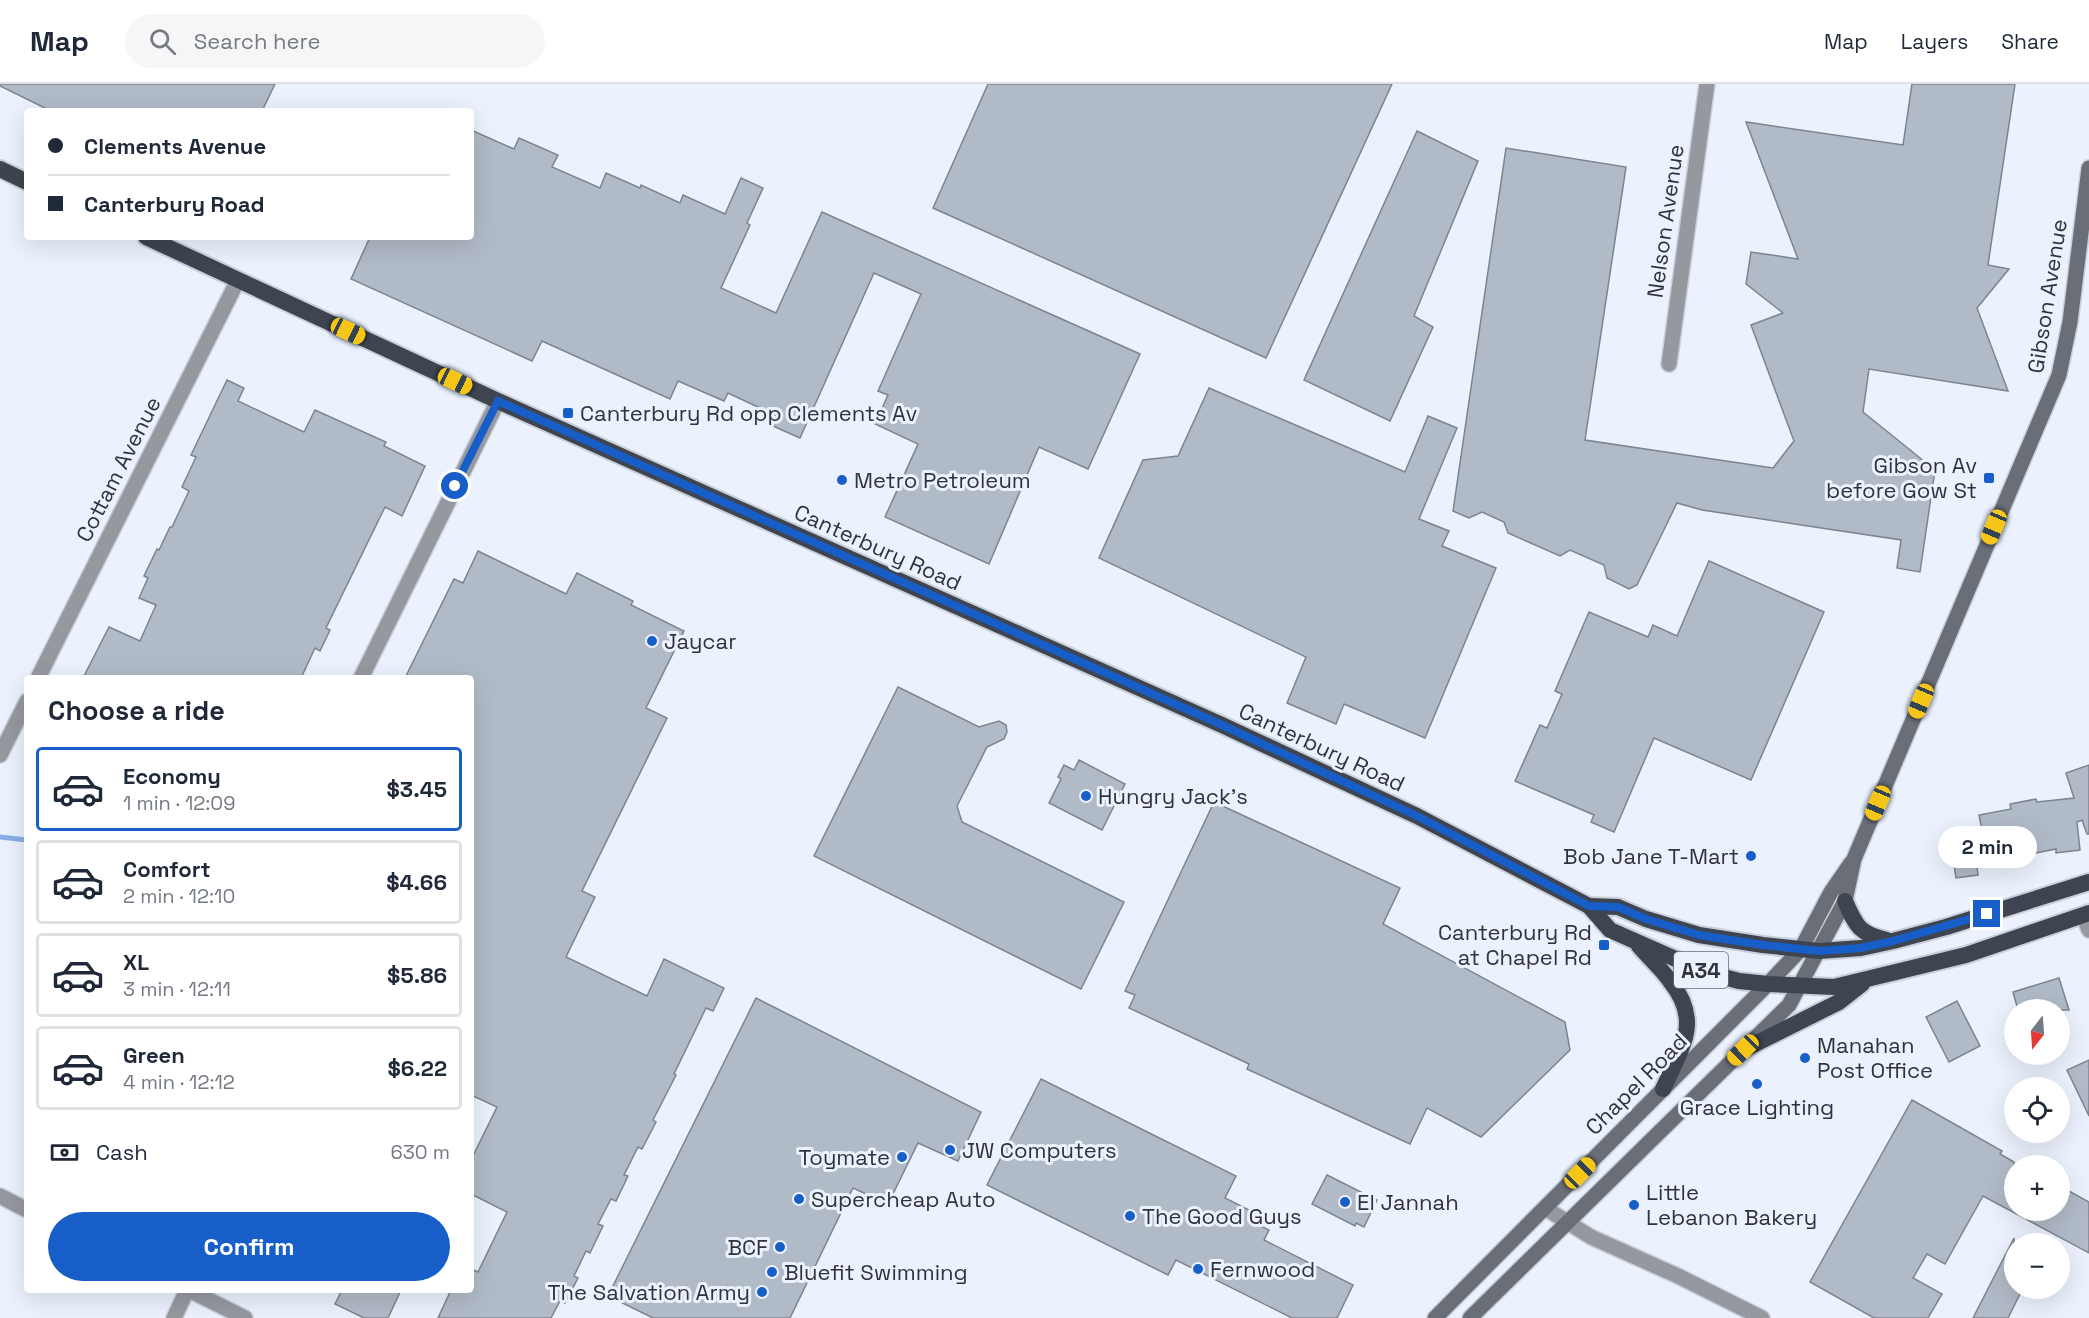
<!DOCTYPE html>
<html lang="en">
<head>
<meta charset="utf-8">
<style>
	:root { --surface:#fff; --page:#f6f6f7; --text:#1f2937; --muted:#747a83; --line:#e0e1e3; --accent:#175ec9 }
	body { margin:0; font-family:"Space Grotesk",sans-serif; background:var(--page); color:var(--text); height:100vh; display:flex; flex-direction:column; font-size:22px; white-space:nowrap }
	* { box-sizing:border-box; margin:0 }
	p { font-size:20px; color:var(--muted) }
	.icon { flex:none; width:33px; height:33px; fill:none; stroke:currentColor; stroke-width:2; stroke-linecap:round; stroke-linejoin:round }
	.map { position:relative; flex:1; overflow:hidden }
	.panel { position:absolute; left:24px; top:591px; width:450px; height:618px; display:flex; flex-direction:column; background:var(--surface); border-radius:6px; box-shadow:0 6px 24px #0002 }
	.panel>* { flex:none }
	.top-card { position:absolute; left:24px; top:24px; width:450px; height:132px; border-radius:6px; box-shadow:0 6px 24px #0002; display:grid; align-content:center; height:132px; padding:0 24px; background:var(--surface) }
	.needle { width:39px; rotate:197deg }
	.tools { position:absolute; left:2004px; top:915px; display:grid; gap:12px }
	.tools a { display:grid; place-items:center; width:66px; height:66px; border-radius:50%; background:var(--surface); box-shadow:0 6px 24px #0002; font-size:30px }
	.end { position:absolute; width:27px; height:27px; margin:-14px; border:8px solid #175ec9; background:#fff; box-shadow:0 0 0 3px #fff }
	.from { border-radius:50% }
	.bubble { position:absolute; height:42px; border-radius:21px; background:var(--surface); box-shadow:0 6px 24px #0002; font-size:20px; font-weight:800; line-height:42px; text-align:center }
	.car { position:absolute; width:18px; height:36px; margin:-18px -9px; border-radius:8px; box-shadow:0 0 4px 2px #0007; background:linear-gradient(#f5c518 24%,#345 0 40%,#f5c518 0 76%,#345 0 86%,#f5c518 0) }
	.top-card b { display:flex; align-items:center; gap:21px; height:57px; font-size:22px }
	.top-card b+b { border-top:2px solid var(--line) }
	.top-card i { width:15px; height:15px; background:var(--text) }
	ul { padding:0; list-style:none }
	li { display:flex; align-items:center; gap:18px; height:84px; margin:0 12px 9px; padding:0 12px; border:3px solid var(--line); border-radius:6px }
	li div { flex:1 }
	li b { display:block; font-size:22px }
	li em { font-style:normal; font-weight:800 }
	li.selected { border-color:var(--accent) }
	li>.icon { width:54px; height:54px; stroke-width:1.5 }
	h2 { padding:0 24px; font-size:27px; line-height:72px }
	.pay { display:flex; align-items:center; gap:15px; height:66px; padding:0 24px; font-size:22px }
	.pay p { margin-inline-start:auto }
	.action { display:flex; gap:12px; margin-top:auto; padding:12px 24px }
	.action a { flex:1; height:69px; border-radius:36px; background:var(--accent); color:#fff; font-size:24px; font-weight:800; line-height:69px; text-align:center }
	header { display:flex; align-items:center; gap:36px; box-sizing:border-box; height:84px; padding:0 30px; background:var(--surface); border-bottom:2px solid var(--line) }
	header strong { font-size:28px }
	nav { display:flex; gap:33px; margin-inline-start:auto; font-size:21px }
	.search { width:420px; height:54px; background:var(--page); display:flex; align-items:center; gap:15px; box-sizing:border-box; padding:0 21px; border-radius:33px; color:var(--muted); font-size:22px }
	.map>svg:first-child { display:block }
</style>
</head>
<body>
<header>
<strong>Map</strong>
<div class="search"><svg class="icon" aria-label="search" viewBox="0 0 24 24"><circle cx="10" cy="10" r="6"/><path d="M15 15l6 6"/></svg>Search here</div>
<nav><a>Map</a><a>Layers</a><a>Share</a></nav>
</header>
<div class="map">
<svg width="2089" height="1234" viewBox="0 0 2089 1234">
	<rect width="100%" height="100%" fill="#ebf2fd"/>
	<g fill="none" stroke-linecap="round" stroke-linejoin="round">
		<polyline stroke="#89aee8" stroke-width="5" points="0,753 27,756"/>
	</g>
	<g fill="#b1bac7" stroke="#7d8491" stroke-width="1.5">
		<polygon points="0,0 275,0 262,27 51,27 0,2"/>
		<polygon points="988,0 1392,0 1266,274 933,124"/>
		<polygon points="1912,0 2015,0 1988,181 2009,185 1977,224 2008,307 1869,285 1863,328 1935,386 1920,488 1897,484 1901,456 1702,426 1677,419 1637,501 1629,505 1607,494 1604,481 1570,466 1560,472 1508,449 1504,438 1482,428 1469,434 1453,427 1506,64 1626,83 1585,356 1773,384 1794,357 1751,241 1783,229 1746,200 1751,168 1798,175 1746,38 1903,61"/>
		<polygon points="471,46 514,65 519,54 558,71 552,83 600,104 606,89 640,104 641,101 680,119 683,111 725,130 741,94 763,104 747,139 750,141 721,204 776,229 822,128 1140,270 1088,385 1039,363 989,480 885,433 918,360 875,340 888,311 878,307 921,210 874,189 800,354 773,342 777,332 728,309 724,317 678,297 670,315 542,257 532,277 351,195 370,153 471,153"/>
		<polygon points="1417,47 1478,77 1414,232 1433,243 1390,337 1304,296"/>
		<polygon points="227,296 244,304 238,317 304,348 315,326 386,358 384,362 425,382 402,432 385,423 326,544 330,546 320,567 315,564 301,594 83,594 109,543 140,557 156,521 139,514 148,494 144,492 157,465 159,466 170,443 172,443 189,407 182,403 196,373 191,371"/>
		<polygon points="1209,304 1405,388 1428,332 1457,344 1419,435 1449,447 1442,462 1496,484 1425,654 1344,620 1336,640 1287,619 1306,573 1099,474 1143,376 1178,372"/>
		<polygon points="478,467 566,510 577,489 633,517 631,521 684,547 646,624 667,634 582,807 595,813 566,873 647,912 664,875 724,904 713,927 706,924 674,990 676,991 653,1036 656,1038 642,1065 638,1063 624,1091 628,1092 616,1117 611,1115 598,1140 603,1142 590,1169 586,1167 574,1192 578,1194 565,1219 560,1217 551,1234 438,1234 451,1206 471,1206 471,1185 478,1188 507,1128 471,1110 471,1076 497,1023 471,1011 471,594 405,594 454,495 463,499"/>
		<polygon points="1709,477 1824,528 1751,696 1654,654 1614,748 1591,738 1594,731 1515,697 1540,641 1547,644 1562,610 1555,607 1589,528 1648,553 1653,541 1677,552"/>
		<polygon points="898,603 979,643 999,637 1006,641 1007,648 1004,655 987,663 957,722 962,738 1124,818 1081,905 814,772"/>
		<polygon points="1079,676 1125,700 1102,746 1049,719 1061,695 1058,693 1064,681 1074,686"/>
		<polygon points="2089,681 2089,750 2087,750 2082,736 2077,738 2080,766 2056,769 2056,765 2016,773 2017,776 1977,783 1978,791 1956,794 1950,756 1983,751 1979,731 2011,725 2010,720 2036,715 2037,718 2074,714 2066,689"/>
		<polygon points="1214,718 1400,804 1383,840 1565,938 1570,966 1481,1053 1427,1024 1410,1060 1247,985 1249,980 1129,924 1135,911 1125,907"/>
		<polygon points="2059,894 2069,926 2018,926 2013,908"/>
		<polygon points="756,914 981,1028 958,1077 918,1059 888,1120 853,1104 790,1234 653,1234 608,1212"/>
		<polygon points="1957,917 1980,962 1949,978 1926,933"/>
		<polygon points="2089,976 2089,1032 2067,986"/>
		<polygon points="1041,995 1236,1092 1225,1114 1257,1130 1253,1138 1269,1146 1264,1156 1353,1201 1337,1234 1292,1234 1176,1176 1168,1191 987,1101"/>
		<polygon points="1912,1016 2002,1067 2000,1070 2014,1078 2014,1126 2060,1126 2060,1102 2089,1118 2089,1169 1983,1112 1945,1180 1927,1170 1913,1194 1942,1210 1928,1234 1874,1234 1810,1198"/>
		<polygon points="1327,1091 1377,1116 1364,1143 1356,1139 1355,1142 1312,1120"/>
		<polygon points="2014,1154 2014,1204 2023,1204 2008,1234 1973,1234"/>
		<polygon points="342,1206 401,1206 388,1234 364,1234 335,1220"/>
	</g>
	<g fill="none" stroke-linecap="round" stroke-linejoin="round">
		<defs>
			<g id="minor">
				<polyline points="1669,280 1707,0"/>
				<polyline points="38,594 238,196"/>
				<polyline points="361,594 498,317"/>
				<polyline points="0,671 27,617"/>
				<polyline points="2083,831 2089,846"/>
				<polyline points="0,1112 27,1126"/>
				<polyline points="189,1206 245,1234"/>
				<polyline points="174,1234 187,1206"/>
			</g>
			<polyline id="tertiary" points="1545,1124 1591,1153 1678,1192 1762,1234"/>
			<g id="secondary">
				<polyline points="1435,1234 1768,900 1801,865 1831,808 1851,779"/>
				<polyline points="1470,1234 1789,921 1845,817 1854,775 2059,291 2070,238 2089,84"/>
			</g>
			<g id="trunk">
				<polyline points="0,85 27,98"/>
				<polyline points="146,153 498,317 1222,641 1417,732 1589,822 1610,846 1705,888 1739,897 1768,900 1834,903 1966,871 2089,829"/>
				<path d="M1845,817C1856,842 1859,850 1887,856"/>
				<polyline points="1589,822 1618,823 1646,835 1699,851 1763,861 1819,867 1861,864 1893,857 1946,843 2089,798"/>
				<path d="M1639,862C1649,874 1661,884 1670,897C1703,938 1681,964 1663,1005"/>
				<polyline points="1743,966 1839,918 1862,900"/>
			</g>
		</defs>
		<use href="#minor" stroke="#c9d0da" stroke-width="18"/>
		<use href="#tertiary" stroke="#c9d0da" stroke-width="18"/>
		<use href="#secondary" stroke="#c9d0da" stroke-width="18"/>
		<use href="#trunk" stroke="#c9d0da" stroke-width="20"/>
		<use href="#minor" stroke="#95999f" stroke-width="15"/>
		<use href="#tertiary" stroke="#95999f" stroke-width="15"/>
		<use href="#secondary" stroke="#6a6f77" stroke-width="15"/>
		<use href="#trunk" stroke="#3e4550" stroke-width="16"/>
	</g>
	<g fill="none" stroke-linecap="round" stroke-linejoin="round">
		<polyline stroke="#175ec9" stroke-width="8" points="455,402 498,317 1222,641 1417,732 1589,822 1618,823 1646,835 1699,851 1763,861 1819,867 1861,864 1893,857 1987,830"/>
	</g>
	<g fill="#175ec9" stroke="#ebf2fd" stroke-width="2">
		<rect x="562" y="323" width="12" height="12" rx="3"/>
		<rect x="1983" y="388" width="12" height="12" rx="3"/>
		<circle cx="842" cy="396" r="6"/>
		<circle cx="652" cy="557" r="6"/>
		<circle cx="1086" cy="712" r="6"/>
		<circle cx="1751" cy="772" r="6"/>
		<rect x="1598" y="855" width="12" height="12" rx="3"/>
		<circle cx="1805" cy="974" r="6"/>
		<circle cx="1757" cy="1000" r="6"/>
		<circle cx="950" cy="1066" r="6"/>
		<circle cx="902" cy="1073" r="6"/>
		<circle cx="799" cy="1115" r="6"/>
		<circle cx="1345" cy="1118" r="6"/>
		<circle cx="1634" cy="1121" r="6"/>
		<circle cx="1130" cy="1132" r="6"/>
		<circle cx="780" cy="1163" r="6"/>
		<circle cx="1198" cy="1185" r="6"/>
		<circle cx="772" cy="1188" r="6"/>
		<circle cx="762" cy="1208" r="6"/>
	</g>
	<g text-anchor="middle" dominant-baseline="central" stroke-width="6" stroke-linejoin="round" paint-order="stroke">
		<rect fill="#ebf2fd" stroke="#686c74" stroke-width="1.5" x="1674" y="868" width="54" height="36" rx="4.5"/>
		<g font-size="21" font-weight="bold" fill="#303339">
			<text x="1701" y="886">A34</text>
		</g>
		<g font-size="22" fill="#303339" stroke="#ebf2fd">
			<text transform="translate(1665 137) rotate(-82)">Nelson Avenue</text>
			<text transform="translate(2047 212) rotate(-81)">Gibson Avenue</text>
			<text transform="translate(118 385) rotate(-63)">Cottam Avenue</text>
			<text transform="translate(878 463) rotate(24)">Canterbury Road</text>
			<text transform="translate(1322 663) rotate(25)">Canterbury Road</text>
			<text transform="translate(1636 1000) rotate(-45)">Chapel Road</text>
		</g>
		<g font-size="22" fill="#303339" stroke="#ebf2fd" text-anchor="start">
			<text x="580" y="329">Canterbury Rd opp Clements Av</text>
			<text x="1977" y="381" text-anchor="end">Gibson Av<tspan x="1977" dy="25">before Gow St</tspan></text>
			<text x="854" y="396">Metro Petroleum</text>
			<text x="664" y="557">Jaycar</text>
			<text x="1098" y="712">Hungry Jack's</text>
			<text x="1739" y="772" text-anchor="end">Bob Jane T-Mart</text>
			<text x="1592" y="848" text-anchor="end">Canterbury Rd<tspan x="1592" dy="25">at Chapel Rd</tspan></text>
			<text x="1817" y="961">Manahan<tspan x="1817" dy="25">Post Office</tspan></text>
			<text x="1757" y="1023" text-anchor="middle">Grace Lighting</text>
			<text x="962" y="1066">JW Computers</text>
			<text x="890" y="1073" text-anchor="end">Toymate</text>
			<text x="1646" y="1108">Little<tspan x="1646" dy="25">Lebanon Bakery</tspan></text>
			<text x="811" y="1115">Supercheap Auto</text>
			<text x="1357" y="1118">El Jannah</text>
			<text x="1142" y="1132">The Good Guys</text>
			<text x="768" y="1163" text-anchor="end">BCF</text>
			<text x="1210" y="1185">Fernwood</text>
			<text x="784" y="1188">Bluefit Swimming</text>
			<text x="750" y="1208" text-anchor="end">The Salvation Army</text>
		</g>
	</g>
</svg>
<div class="tools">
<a><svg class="needle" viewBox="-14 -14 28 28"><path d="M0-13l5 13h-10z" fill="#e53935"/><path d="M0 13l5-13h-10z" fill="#747a83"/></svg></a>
<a><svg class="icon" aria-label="locate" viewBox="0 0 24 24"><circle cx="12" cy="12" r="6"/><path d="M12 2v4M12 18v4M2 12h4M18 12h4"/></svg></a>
<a>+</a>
<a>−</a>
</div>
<i class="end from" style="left:455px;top:402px"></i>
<i class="end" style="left:1987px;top:830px"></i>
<div class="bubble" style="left:1938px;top:742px;width:99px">2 min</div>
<i class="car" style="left:348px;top:247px;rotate:115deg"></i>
<i class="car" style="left:455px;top:297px;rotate:115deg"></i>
<i class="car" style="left:1994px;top:443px;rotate:203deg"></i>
<i class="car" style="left:1921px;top:617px;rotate:203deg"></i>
<i class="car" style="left:1878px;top:719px;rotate:203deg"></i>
<i class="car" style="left:1743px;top:966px;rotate:226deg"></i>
<i class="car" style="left:1580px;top:1089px;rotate:45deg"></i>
<div class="top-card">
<b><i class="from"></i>Clements Avenue</b>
<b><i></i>Canterbury Road</b>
</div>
<section class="panel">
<h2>Choose a ride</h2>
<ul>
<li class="selected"><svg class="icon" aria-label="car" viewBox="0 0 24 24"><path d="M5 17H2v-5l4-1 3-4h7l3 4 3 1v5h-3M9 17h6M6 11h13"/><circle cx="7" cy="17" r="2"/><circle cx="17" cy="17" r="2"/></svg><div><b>Economy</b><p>1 min · 12:09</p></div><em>$3.45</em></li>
<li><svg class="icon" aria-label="car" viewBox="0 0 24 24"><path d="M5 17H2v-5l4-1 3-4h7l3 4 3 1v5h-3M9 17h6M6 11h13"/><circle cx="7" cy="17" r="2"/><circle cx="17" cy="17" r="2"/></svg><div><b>Comfort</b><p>2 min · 12:10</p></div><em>$4.66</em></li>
<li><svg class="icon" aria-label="car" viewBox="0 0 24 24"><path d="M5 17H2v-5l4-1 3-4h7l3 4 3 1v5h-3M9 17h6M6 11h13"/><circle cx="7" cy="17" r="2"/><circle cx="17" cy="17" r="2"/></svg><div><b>XL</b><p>3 min · 12:11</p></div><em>$5.86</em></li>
<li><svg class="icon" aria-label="car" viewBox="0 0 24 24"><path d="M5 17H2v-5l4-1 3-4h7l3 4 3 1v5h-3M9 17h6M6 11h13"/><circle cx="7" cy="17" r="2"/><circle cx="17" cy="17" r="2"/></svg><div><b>Green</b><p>4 min · 12:12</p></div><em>$6.22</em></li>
</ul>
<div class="pay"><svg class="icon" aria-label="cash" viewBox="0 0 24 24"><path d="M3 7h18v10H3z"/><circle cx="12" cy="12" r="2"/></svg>Cash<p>630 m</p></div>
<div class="action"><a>Confirm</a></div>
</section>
</div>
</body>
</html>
